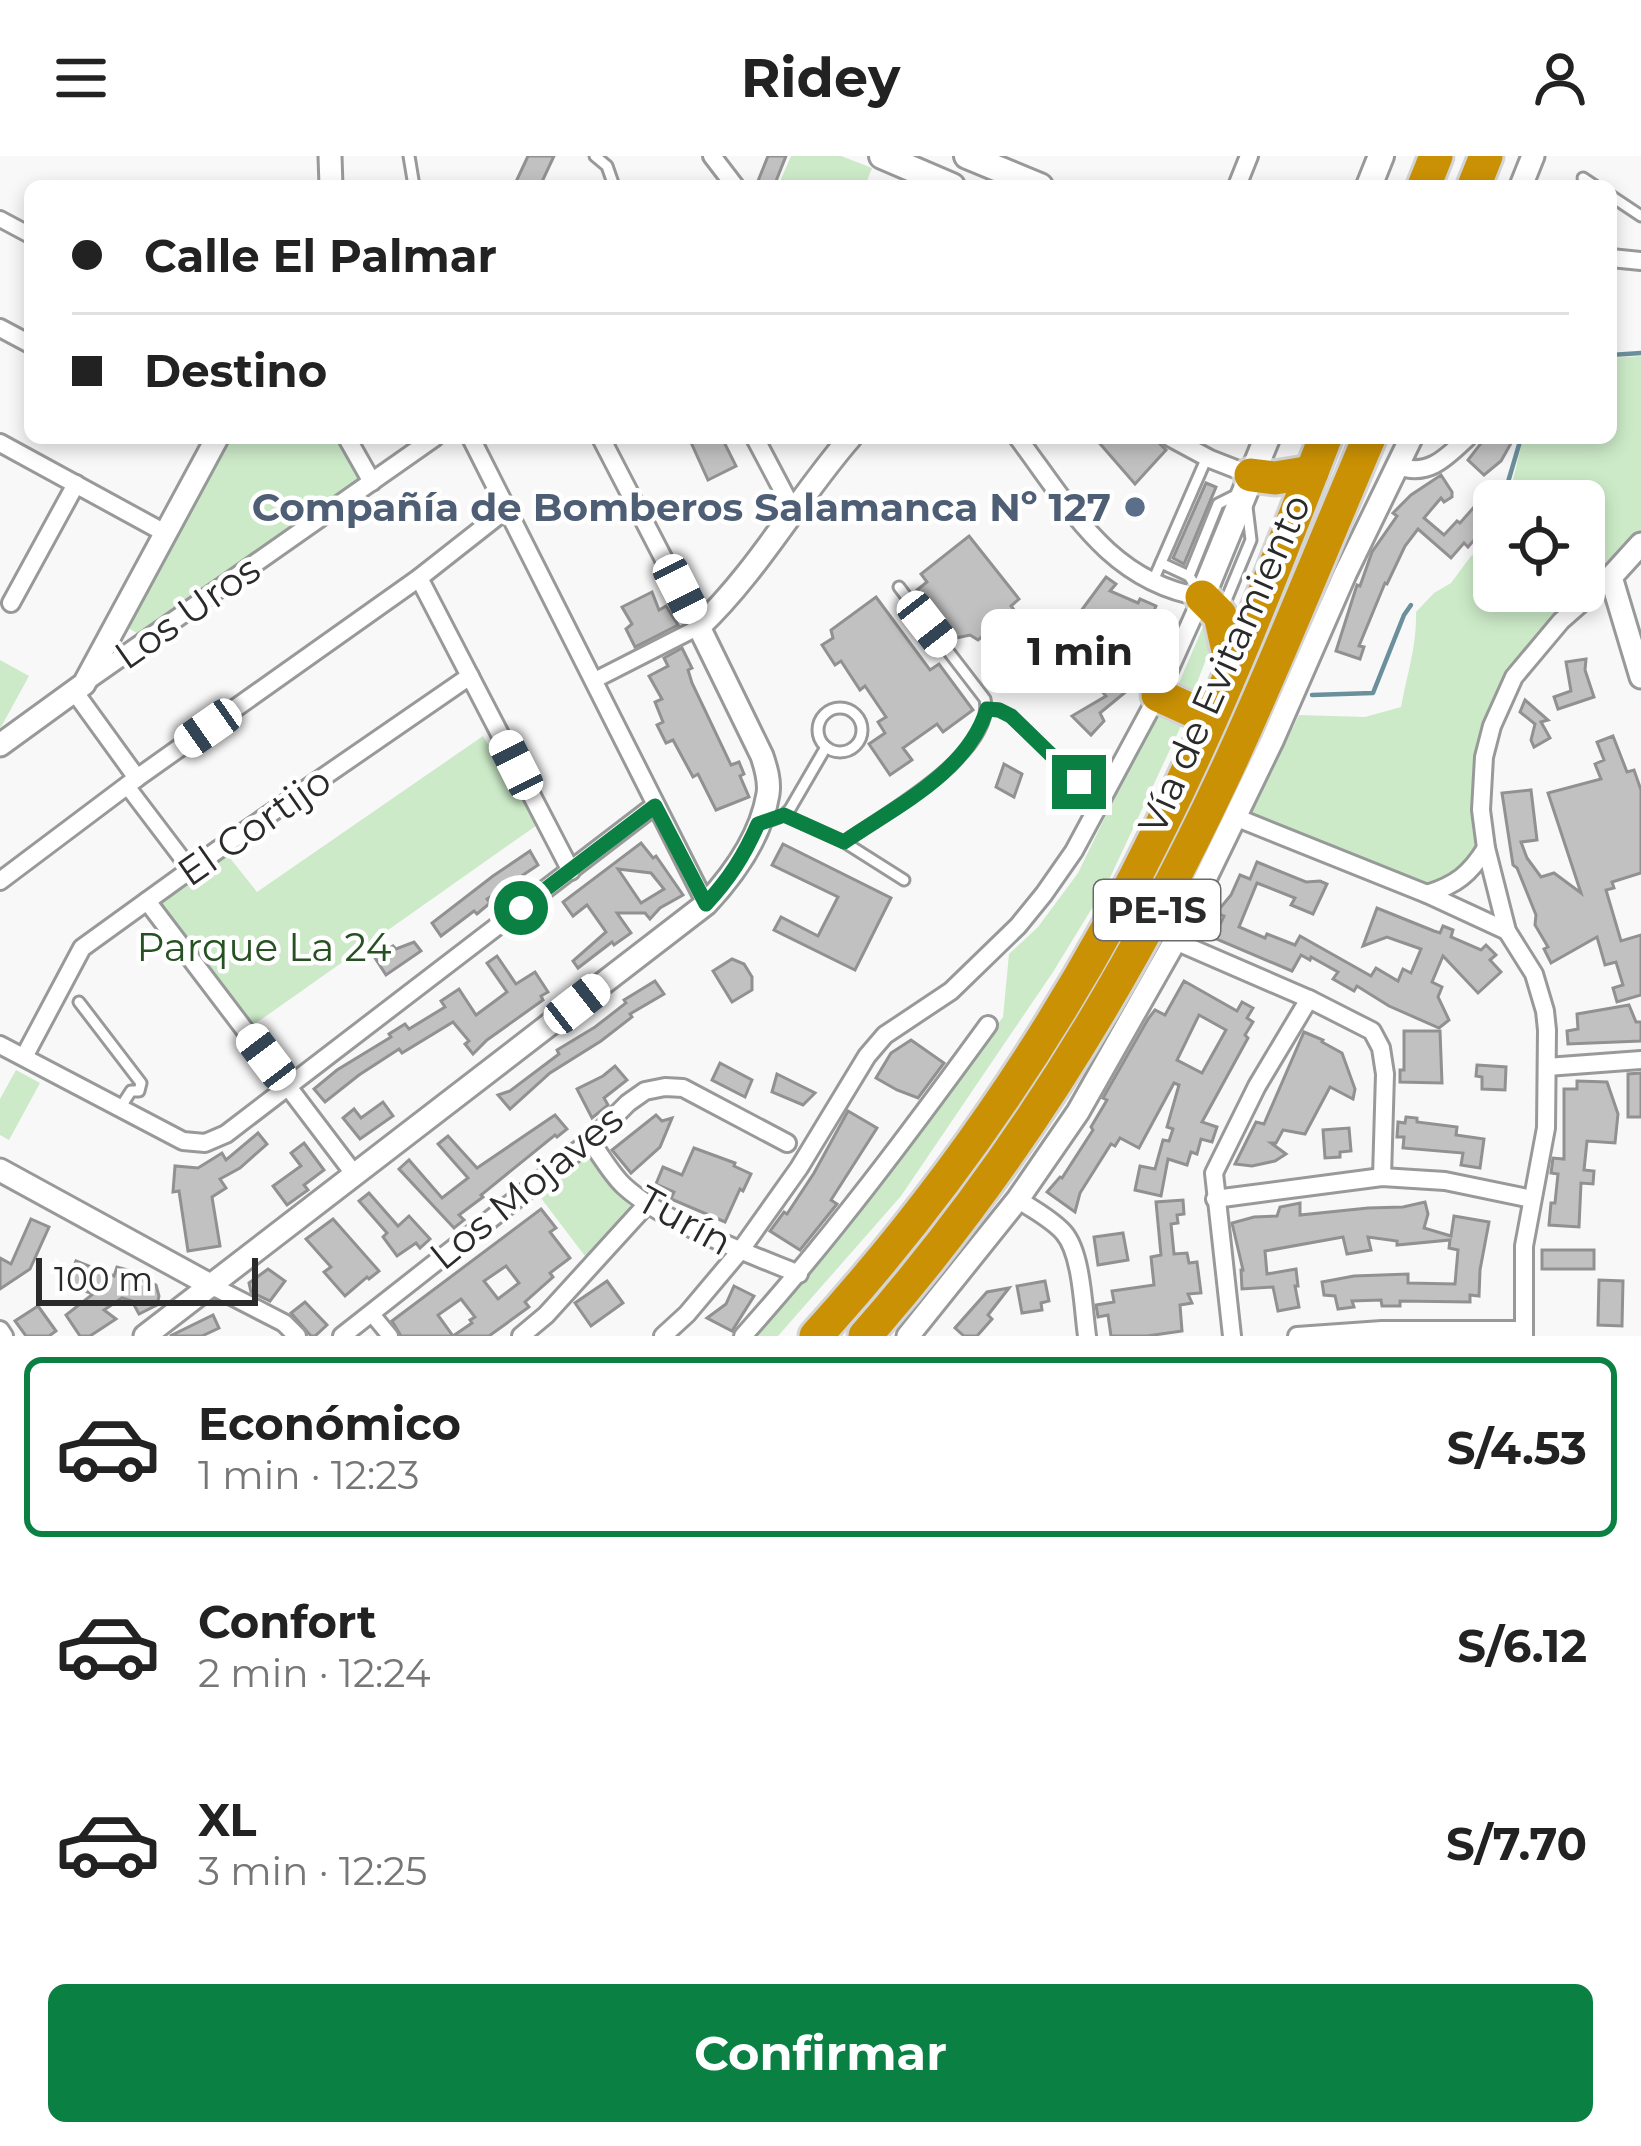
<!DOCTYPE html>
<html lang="es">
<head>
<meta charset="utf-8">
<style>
	:root { --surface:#fff; --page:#f6f6f6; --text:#222; --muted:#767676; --line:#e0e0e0; --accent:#0b8043 }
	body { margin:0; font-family:Montserrat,sans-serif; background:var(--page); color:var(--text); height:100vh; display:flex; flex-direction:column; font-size:45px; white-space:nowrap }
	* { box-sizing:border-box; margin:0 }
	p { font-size:39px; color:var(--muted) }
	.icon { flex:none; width:66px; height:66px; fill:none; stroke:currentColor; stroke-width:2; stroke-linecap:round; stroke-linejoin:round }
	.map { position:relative; height:1180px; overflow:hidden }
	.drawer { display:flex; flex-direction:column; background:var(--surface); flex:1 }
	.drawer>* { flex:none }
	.guide { position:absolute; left:24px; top:24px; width:1593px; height:264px; border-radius:18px; box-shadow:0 6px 18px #0003; display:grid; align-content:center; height:264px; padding:0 48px; background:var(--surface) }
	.controls { position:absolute; left:1473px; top:324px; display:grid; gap:24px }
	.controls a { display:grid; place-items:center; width:132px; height:132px; border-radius:18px; background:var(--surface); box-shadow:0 6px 18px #0003; font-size:60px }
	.scale { position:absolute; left:36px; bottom:30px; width:222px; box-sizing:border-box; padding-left:12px; border:6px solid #2a2a2b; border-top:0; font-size:33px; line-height:42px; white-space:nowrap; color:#2a2a2b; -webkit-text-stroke:9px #fff; paint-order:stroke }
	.end { position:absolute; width:54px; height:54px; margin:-27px; border:15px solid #0b8043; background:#fff; box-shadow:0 0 0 6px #fff }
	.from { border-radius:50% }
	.bubble { position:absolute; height:84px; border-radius:18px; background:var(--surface); box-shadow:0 6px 18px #0003; font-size:39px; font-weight:700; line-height:84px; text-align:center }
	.car { position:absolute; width:36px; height:72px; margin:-36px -18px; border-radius:15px; box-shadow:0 0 9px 3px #0007; background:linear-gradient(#fff 24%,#345 0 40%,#fff 0 76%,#345 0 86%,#fff 0) }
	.guide b { display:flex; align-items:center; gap:42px; height:114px; font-size:45px }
	.guide b+b { border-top:3px solid var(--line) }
	.guide i { width:30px; height:30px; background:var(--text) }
	ul { padding:21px 0 0; list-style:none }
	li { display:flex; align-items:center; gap:36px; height:180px; margin:0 24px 18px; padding:0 24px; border:6px solid transparent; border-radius:18px }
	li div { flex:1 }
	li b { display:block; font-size:45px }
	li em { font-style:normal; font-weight:700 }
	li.on { border-color:var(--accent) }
	li>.icon { width:108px; height:108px; stroke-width:1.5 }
	.primary-button { display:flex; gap:24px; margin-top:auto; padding:24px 48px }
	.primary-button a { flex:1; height:138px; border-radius:18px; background:var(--accent); color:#fff; font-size:48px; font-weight:700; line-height:138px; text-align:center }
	header { display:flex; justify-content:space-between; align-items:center; height:156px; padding:0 48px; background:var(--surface); font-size:54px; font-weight:700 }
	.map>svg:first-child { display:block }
</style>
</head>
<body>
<header><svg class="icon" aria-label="menu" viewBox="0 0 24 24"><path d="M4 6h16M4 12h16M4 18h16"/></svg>Ridey<svg class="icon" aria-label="person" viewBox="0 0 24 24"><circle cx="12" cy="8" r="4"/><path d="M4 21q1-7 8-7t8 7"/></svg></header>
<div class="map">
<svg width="1641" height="1180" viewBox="0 0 1641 1180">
	<rect width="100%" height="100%" fill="#f8f8f9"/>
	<g fill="#cceac8">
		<polygon points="791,0 841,0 872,12 865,30 778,30"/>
		<path d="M1641,200V378L1568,454L1499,542L1478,692L1470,708L1429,734L1250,661L1299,559L1365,561L1401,551C1407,518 1417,490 1416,456L1434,437L1451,427L1471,400L1489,392L1494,386V435H1584V345H1508L1523,282H1611V202Z"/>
		<polygon points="223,282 341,282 364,323 143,478 138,478 127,471 126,463"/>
		<polygon points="1205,466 1209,468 1212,488 1191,542 1176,534"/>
		<polygon points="0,504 29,520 1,571 0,571"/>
		<polygon points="1165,557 1180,565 1181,570 1108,726 1053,816 901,1040 778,1180 756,1180 875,1032 1003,861 1009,798 1038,771 1078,717 1151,566 1159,559"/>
		<polygon points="483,580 537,669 252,870 160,745 226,697 257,736"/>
		<polygon points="16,914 40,927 9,984 0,979 0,943"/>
		<path d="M586,997C599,1014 624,1037 632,1054L585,1100L534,1033Z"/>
	</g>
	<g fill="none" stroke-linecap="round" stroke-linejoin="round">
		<g stroke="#6b909b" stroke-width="4.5">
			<polyline points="1611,199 1641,197"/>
			<polyline points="1508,326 1521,282"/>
			<polyline points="1312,539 1373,537 1404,459 1411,449"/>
		</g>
	</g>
	<g fill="#c2c1c1" stroke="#929191" stroke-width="3" fill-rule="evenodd">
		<polygon points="528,0 554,0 540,30 514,30"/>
		<polygon points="768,0 786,0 774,30 756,30"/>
		<polygon points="689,282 722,282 736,310 708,324"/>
		<polygon points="1095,282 1154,282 1166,294 1135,328"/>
		<polygon points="1485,282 1514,282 1501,305 1484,319 1468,304"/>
		<polygon points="1441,319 1452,336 1452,341 1444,346 1441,342 1424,362 1444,379 1457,365 1460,367 1482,342 1494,356 1494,361 1468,391 1464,387 1451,402 1418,373 1405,390 1387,428 1385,427 1359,490 1364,491 1360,503 1336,495 1357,429 1360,430 1372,396 1397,360 1393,357 1411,339"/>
		<polygon points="1206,327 1216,331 1184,408 1173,402"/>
		<polygon points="969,380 1019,443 1011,450 1015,455 978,484 970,479 956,482 917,434 927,426 921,418"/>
		<polygon points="1106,421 1116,428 1110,435 1138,447 1140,443 1156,450 1153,457 1172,464 1165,479 1120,460 1116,467 1101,460 1093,470 1078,459"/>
		<polygon points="652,436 659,454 666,450 678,469 635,491 626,473 632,468 622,451"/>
		<polygon points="876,441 930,514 939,508 973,554 943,576 937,568 903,592 912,604 890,619 869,588 885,577 878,566 886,561 865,530 860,534 841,505 835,509 822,489 833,482 831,474"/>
		<polygon points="682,492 692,512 688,514 692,527 731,609 739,606 744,618 740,620 749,641 716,654 698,618 693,621 673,584 666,587 657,569 663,566 655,546 662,543 649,520 668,510 664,502"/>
		<polygon points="1109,500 1134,529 1100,557 1104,565 1091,579 1072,560 1106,540 1087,518"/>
		<polygon points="1586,503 1585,514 1594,541 1558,553 1554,541 1571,535 1566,506"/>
		<polygon points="1525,544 1548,564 1541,566 1550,582 1534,591 1531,584 1535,568 1520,556"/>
		<polygon points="1613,580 1627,616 1634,614 1641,634 1641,717 1612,726 1614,732 1606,734 1621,785 1641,779 1641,839 1617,846 1613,832 1623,829 1616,806 1605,809 1597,781 1551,807 1544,793 1548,791 1535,769 1536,759 1517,712 1513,709 1502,637 1531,634 1537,684 1521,686 1527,702 1541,721 1554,717 1581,737 1548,637 1601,623 1595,608 1604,604 1597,586"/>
		<polygon points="1004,608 1022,618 1014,641 996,631"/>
		<path d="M641,687L653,702L656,700L683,739L660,752L650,763L645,757H617L631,777L614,789L612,786L578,812L573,805L606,776L587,749L573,760L563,746ZM618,713L651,717L664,733L641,747Z"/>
		<polygon points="783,688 891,742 855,814 774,774 781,761 818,780 838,741 772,709"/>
		<polygon points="530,695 538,709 487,743 490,747 477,758 474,755 441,780 432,767 493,720"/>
		<polygon points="1257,706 1306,726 1320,725 1327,728 1313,758 1291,749 1295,742 1257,727 1239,771 1265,782 1267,778 1295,789 1300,780 1371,820 1376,812 1398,825 1403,813 1411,817 1421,793 1387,781 1363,790 1377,752 1434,775 1440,777 1443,770 1453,774 1451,781 1481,794 1486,789 1496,799 1490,804 1501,816 1478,837 1443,800 1432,826 1442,831 1438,841 1449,864 1439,872 1389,850 1357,830 1354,835 1333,823 1338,816 1311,801 1310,804 1301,799 1292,815 1214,782 1224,760 1216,757 1231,739 1240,719 1250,723"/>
		<polygon points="414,786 421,795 386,819 375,802 393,790 396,793"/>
		<polygon points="497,800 516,828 535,816 548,836 541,840 543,844 487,884 473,898 465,888 469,885 453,866 402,897 399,893 359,919 325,946 314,933 337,914 391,881 389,878 405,868 409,873 445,851 441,845 459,833 476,859 495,845 507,836 487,807"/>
		<polygon points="732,803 744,808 752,821 752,834 732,846 713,815"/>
		<polygon points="655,825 664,838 630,858 632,861 601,885 550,917 510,953 498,939 510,935 559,898 557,894 595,871 626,847 624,844"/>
		<path d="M1184,825L1237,855L1242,846L1253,852L1247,862L1253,866L1245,879L1248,882L1202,966L1217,971L1212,986L1201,983L1197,998L1191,996L1187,1009L1168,1003L1161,1040L1135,1034L1140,1010L1155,1013L1163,984L1169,985L1173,973L1167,971L1179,929L1174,927L1139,992L1120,982L1115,990L1111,988L1080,1037L1075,1056L1047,1036L1060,1021L1062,1022L1093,974L1091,971L1107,944L1103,942L1148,863L1155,854L1165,859ZM1199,859L1226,874L1202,917L1177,904Z"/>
		<polygon points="1629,849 1636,866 1641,866 1641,885 1568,888 1567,875 1578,873 1577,858"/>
		<polygon points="1404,875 1440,875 1442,927 1400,926 1400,914 1404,914"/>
		<polygon points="1304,876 1323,884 1322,886 1342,897 1355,933 1353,943 1330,931 1305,978 1283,974 1276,987 1271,987 1286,998 1275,1005 1252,1010 1235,1008 1256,966 1264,968"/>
		<polygon points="911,884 944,907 918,942 897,934 876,922 891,897"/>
		<polygon points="720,907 752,924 745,941 712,924"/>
		<polygon points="1477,909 1506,911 1505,934 1482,933 1482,921 1476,920"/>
		<polygon points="615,910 627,924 604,942 608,949 592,962 577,933 603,920"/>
		<polygon points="1641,917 1641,961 1628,961 1628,918"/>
		<polygon points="777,918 815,937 803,949 772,936"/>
		<polygon points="1577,925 1607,926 1618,958 1615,987 1587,985 1584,1014 1594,1015 1593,1028 1581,1027 1579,1071 1549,1069 1551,1047 1555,1047 1558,1018 1551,1017 1553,1002 1564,1003 1564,933 1577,933"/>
		<polygon points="383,946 393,960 360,983 343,962 354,953 361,962"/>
		<polygon points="848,955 877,972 831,1044 837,1048 800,1094 770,1075 784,1056 787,1058 814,1017"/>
		<polygon points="555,959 567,973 557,981 555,979 481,1039 483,1041 459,1059 464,1064 454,1072 399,1013 409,1004 442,1042 468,1022 438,988 448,980 477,1012"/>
		<polygon points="656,959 662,965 672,962 660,991 631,1017 612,994"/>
		<polygon points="1406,961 1417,962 1417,966 1457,971 1456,979 1484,983 1480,1012 1461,1009 1463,997 1403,992 1404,981 1397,981 1398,966 1405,967"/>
		<polygon points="1349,972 1351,995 1340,996 1340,1001 1325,1002 1323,974"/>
		<polygon points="258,977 267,988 240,1012 220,1023 226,1032 212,1041 220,1090 188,1095 179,1035 173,1036 175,1010 198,1012 222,997 226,1004"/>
		<polygon points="304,987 324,1014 304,1029 308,1034 287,1049 273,1030 301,1010 291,997"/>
		<polygon points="694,992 735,1007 734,1010 751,1018 743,1035 740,1033 725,1066 671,1043 674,1036 656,1028 663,1011 682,1019"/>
		<polygon points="369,1037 398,1070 409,1060 430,1083 420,1092 416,1087 397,1100 383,1081 387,1077 359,1045"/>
		<polygon points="1183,1044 1184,1058 1177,1059 1178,1067 1171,1068 1174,1098 1187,1097 1189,1107 1197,1106 1201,1137 1188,1138 1192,1147 1180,1149 1182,1175 1147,1180 1111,1180 1108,1159 1098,1161 1096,1149 1114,1146 1112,1135 1154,1129 1151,1101 1161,1099 1156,1046"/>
		<polygon points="1425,1046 1428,1058 1424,1072 1451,1080 1454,1060 1489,1066 1480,1114 1479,1140 1470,1139 1470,1146 1400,1145 1400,1150 1382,1150 1381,1144 1352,1145 1354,1151 1338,1153 1335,1140 1324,1139 1322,1126 1354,1120 1408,1118 1408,1127 1455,1128 1458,1094 1449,1092 1450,1084 1397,1089 1397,1085 1368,1081 1371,1094 1347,1098 1343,1081 1265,1095 1267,1118 1296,1113 1298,1130 1295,1130 1299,1151 1278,1155 1273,1131 1242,1133 1241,1114 1243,1114 1232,1067 1254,1061 1277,1060 1280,1051 1300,1047 1300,1059 1368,1052 1403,1051"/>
		<path d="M541,1053L556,1072L550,1076L570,1102L550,1117L553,1121L525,1146L529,1151L489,1180H401L392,1165ZM506,1110L519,1127L498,1143L484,1125ZM461,1143L475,1161L470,1164L472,1167L453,1180L438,1159Z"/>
		<polygon points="31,1063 49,1071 30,1113 0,1133 0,1102 11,1108"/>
		<polygon points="333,1063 379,1115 369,1123 367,1121 345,1140 324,1116 331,1111 306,1083"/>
		<polygon points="1123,1077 1128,1104 1098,1109 1094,1081"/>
		<rect x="1542" y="1094" width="52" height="19"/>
		<polygon points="76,1105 114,1120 117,1111 139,1117 138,1120 156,1129 159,1140 157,1149 139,1158 132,1145 122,1142 104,1154 116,1163 90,1180 80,1180 66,1159 93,1138 67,1128"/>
		<polygon points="268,1113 285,1125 270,1145 251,1136 249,1127"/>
		<polygon points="1599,1124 1623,1125 1622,1170 1598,1169"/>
		<polygon points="607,1125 623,1147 591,1170 575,1147"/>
		<polygon points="1045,1125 1049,1145 1041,1147 1042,1154 1022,1157 1017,1130"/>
		<polygon points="734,1130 754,1140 732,1175 707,1162 726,1148"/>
		<polygon points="1009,1132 988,1159 992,1163 977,1180 964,1180 955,1172 987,1136"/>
		<polygon points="305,1146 327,1169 315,1180 311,1180 291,1157"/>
		<polygon points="38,1150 56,1175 49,1180 26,1180 15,1165"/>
		<polygon points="213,1159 219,1172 202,1180 170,1180"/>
	</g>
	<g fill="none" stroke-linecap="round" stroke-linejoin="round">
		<defs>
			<g id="service">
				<polyline points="409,0 414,30"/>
				<polyline points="595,0 607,10 614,30"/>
				<polyline points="1583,22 1595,30"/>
				<polyline points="1611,40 1641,60"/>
				<polyline points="1161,407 1189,420"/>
				<polyline points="1153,425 1204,308 1210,303"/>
				<polyline points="1200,437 1189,420 1218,348 1238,338"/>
				<polyline points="1224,449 1251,384 1247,351"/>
				<circle cx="840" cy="574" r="22"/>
				<polyline points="987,553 999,554 1011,560 1079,626"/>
				<path d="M784,659L844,686C883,659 996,597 985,543L899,431"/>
				<polyline points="763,667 784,659 790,653 826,591"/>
				<polyline points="844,686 904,724"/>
				<polyline points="79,846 141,927 139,935 131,935 120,952"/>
			</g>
			<g id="pedestrian">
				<polyline points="0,63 30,79"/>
				<polyline points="593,525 699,471"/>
				<polyline points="127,630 190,713"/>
				<polyline points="371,1157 390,1180"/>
			</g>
			<g id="minor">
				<polyline points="712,0 735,30"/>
				<polyline points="1237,30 1249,0"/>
				<polyline points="1611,102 1641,105"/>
				<polyline points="0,172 30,188"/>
				<polyline points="347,282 372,326"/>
				<polyline points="471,282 706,748"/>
				<polyline points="601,282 699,471"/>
				<polyline points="755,282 793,354"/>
				<polyline points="1171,282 1210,303 1251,319"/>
				<polyline points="0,287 165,377"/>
				<path d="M1398,310C1428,321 1446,302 1467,282"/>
				<polyline points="419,422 571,715"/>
				<polyline points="11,447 76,328"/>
				<polyline points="86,526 434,282"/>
				<polyline points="74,535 137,622"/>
				<polyline points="1235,661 1427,738 1507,775"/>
				<polyline points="0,725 137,622 419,422 508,352"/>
				<path d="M1427,738C1456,729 1470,718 1486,692"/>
				<polyline points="147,745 355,1019"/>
				<polyline points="1175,785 1309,843 1372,875 1381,892 1385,918 1382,1021"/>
				<polyline points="0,889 183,985 205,987 226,978 654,650"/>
				<polyline points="24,901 82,792 219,693 470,520"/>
				<polyline points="1547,911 1641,904"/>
				<path d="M590,985C601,999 611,1018 624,1030C663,1066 749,1098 799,1118"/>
				<path d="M1018,1043C1033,1054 1052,1063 1064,1077C1082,1098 1083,1152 1087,1180"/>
				<polyline points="1215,1043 1382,1021 1445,1025 1532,1043"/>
				<polyline points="212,1130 284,1167 297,1180"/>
				<polyline points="0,1174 4,1180"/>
				<polyline points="342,1180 590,985 628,947 645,935 665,931 683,932 787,987"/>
				<polyline points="521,1180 546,1159 648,1047"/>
				<path d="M663,1180L687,1158L740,1095L799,1012L867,900L885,879L951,835L1018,770L1044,738L1074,695L1158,539L1202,441C1109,426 1070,351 1018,282"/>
				<path d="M743,1180C832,1081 910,976 988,869"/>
				<polyline points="1232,1180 1214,1017 1257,930 1309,843"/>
				<polyline points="1297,1180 1382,1174 1523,1174"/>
				<polyline points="1524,1180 1524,1090 1546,972 1547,874 1545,855 1534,818 1507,775 1486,692 1481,654 1484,601 1492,570 1514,521 1561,465 1611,421"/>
			</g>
			<g id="tertiary">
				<polyline points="330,0 331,30"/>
				<polyline points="1521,30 1533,0"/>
				<polyline points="1641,388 1611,421 1641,521"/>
				<polyline points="0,589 84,528 217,282"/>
				<polyline points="0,1014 212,1130"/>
				<path d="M145,1180L706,748C734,718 761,680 768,638C770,625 766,612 762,600L699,471C758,415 797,343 850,282"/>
				<polyline points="908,1180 1018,1043 1078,956 1175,785 1272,585 1345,418 1411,282"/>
			</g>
			<g id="secondary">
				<polyline points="882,0 952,30"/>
				<polyline points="967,0 1040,30"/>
				<polyline points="1369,30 1381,0"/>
				<polyline points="1202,441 1267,282"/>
			</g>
			<g id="motorway">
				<polyline points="1424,30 1436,0"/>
				<polyline points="1474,30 1486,0"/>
				<polyline points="1251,319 1275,322 1312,316"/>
				<polyline points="1202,441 1220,459 1232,513"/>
				<polyline points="1158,539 1211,563"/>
				<path d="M816,1180C955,1027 1071,854 1162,668C1224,543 1275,412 1325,282"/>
				<path d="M865,1180C1011,1014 1128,824 1222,624C1275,512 1320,396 1369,282"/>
			</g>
		</defs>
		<use href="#service" stroke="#989999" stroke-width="15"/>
		<use href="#pedestrian" stroke="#989999" stroke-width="20"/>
		<use href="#minor" stroke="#989999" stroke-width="22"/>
		<use href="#tertiary" stroke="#989999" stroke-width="27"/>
		<use href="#secondary" stroke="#989999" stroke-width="30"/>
		<use href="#motorway" stroke="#d4d4d5" stroke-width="39"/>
		<use href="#service" stroke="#fff" stroke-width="9"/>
		<use href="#pedestrian" stroke="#fff" stroke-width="14"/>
		<use href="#minor" stroke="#fff" stroke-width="16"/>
		<use href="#tertiary" stroke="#fff" stroke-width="21"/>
		<use href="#secondary" stroke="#fff" stroke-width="24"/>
		<use href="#motorway" stroke="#ca9104" stroke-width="33"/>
	</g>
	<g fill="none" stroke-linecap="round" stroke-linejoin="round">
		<path stroke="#0b8043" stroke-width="15" d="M521,752L655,650L706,748C729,723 744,700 758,668L784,659L844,686C896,650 967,617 987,553L999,554L1011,560L1079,626"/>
	</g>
	<circle fill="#5c6f8a" stroke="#fff" stroke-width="4.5" cx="1135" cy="351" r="12"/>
	<g text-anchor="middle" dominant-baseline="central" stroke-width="9" stroke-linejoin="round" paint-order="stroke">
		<rect fill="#fff" stroke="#6a6a6b" stroke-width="3" x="1094" y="724" width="126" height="60" rx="9"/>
		<g font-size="36" font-weight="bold" fill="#2a2a2b">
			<text x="1157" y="754">PE-1S</text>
		</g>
		<g font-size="39" font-weight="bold" fill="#4e5e75" stroke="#fff" text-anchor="end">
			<text x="1111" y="351">Compañía de Bomberos Salamanca Nº 127</text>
		</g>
		<g font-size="39" fill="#2a2a2b" stroke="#fff">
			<text transform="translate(187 456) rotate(-35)">Los Uros</text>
			<text transform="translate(1224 508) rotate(-66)">Vía de Evitamiento</text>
			<text transform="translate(254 670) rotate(-35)">El Cortijo</text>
			<text transform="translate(526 1031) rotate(-39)">Los Mojaves</text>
			<text transform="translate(685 1064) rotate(29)">Turín</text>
		</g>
		<g font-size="39" fill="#265121" stroke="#fff">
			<text x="264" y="791">Parque La 24</text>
		</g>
	</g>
</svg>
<div class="controls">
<a><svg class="icon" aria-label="locate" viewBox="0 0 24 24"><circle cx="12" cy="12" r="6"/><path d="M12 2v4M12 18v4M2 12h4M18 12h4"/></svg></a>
</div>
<div class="scale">100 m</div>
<i class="end from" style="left:521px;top:752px"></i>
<i class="end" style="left:1079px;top:626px"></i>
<div class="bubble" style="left:981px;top:453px;width:198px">1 min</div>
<i class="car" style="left:680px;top:433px;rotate:153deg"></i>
<i class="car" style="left:927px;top:468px;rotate:142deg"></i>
<i class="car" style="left:208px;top:572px;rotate:235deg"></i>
<i class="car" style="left:516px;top:609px;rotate:333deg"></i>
<i class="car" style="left:577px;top:848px;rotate:52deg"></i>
<i class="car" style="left:266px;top:901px;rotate:323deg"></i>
<div class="guide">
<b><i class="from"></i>Calle El Palmar</b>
<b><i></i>Destino</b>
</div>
</div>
<section class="drawer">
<ul>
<li class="on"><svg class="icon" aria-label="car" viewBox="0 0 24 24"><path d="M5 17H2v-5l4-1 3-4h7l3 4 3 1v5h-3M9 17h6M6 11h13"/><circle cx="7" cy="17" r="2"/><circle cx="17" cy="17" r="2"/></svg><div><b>Económico</b><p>1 min · 12:23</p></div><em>S/4.53</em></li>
<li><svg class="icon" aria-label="car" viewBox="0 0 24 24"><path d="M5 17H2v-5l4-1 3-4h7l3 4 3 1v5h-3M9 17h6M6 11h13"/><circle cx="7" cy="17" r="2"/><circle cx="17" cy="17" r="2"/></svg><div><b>Confort</b><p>2 min · 12:24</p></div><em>S/6.12</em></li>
<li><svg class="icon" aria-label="car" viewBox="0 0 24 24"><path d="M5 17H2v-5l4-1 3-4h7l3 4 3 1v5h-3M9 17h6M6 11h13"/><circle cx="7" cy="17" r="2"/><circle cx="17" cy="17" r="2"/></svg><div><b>XL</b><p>3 min · 12:25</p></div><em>S/7.70</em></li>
</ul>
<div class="primary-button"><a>Confirmar</a></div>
</section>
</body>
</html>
